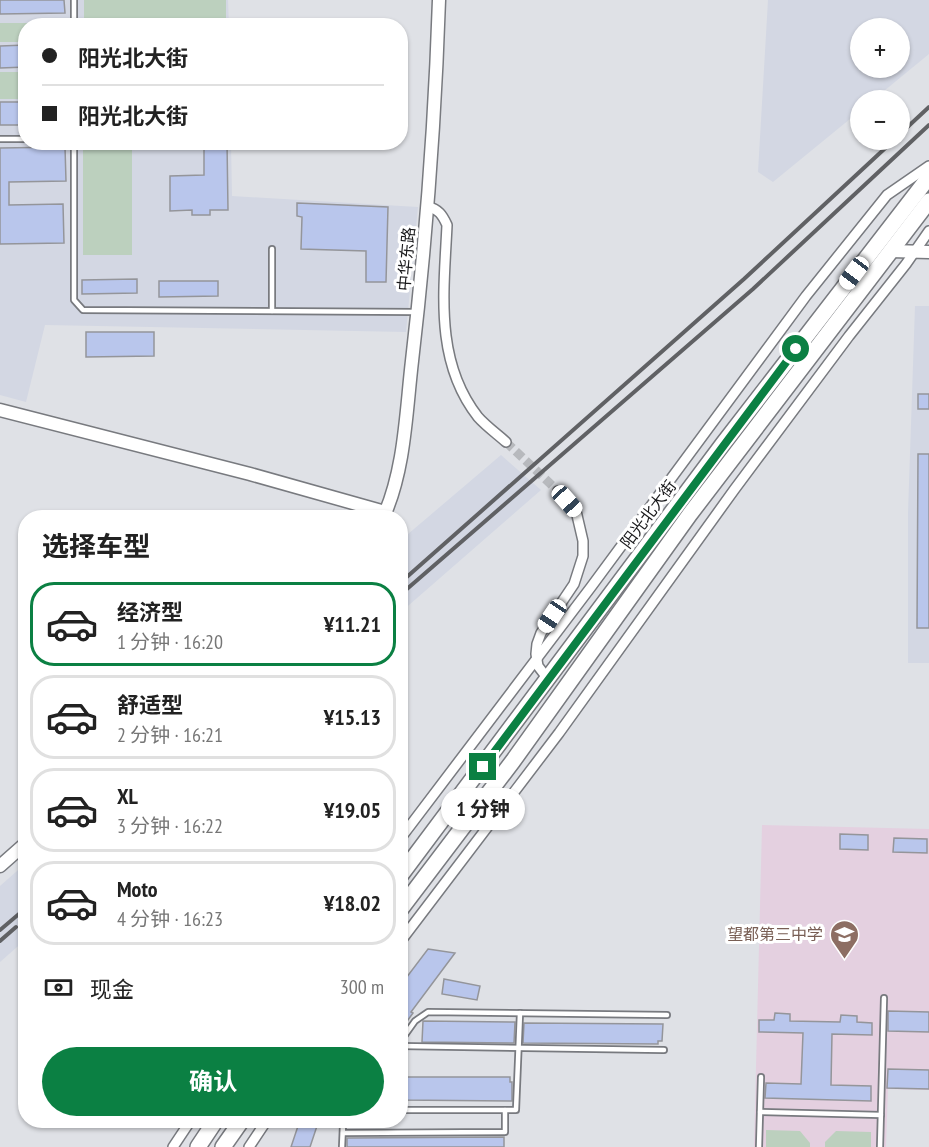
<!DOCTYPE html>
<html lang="zh">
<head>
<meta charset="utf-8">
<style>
	:root { --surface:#fff; --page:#f2f2f2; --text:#222; --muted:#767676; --line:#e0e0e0; --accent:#0b8043 }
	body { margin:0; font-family:"PT Sans Narrow","Noto Sans SC",sans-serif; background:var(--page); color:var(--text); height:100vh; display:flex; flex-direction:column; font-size:22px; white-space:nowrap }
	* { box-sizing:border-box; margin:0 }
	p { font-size:20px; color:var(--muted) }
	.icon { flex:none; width:33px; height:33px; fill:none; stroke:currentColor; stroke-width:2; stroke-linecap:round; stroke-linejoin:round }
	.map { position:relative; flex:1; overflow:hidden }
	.drawer { position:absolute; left:18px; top:510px; width:390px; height:618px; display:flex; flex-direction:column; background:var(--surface); border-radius:24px; box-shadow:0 2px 4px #0004 }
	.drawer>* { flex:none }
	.top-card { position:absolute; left:18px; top:18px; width:390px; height:132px; border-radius:24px; box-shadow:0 2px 4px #0004; display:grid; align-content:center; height:132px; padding:0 24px; background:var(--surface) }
	.buttons { position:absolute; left:850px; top:18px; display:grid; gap:12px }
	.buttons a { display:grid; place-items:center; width:60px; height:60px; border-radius:50%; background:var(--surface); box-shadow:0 2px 4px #0004; font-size:30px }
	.end { position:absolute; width:27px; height:27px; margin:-14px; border:8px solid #0b8043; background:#fff; box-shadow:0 0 0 3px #fff }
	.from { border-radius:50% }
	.bubble { position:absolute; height:42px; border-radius:21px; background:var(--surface); box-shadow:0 2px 4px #0004; font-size:20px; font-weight:700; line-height:42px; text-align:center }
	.car { position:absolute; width:18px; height:36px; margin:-18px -9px; border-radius:8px; box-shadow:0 0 4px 2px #0007; background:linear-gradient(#fff 24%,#345 0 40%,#fff 0 76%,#345 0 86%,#fff 0) }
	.top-card b { display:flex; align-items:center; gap:21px; height:57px; font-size:22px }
	.top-card b+b { border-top:2px solid var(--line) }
	.top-card i { width:15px; height:15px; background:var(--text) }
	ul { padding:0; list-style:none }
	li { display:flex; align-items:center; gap:18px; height:84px; margin:0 12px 9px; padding:0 12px; border:3px solid var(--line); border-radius:24px }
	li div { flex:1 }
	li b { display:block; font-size:22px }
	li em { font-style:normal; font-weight:700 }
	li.on { border-color:var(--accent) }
	li>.icon { width:54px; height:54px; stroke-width:1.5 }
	h2 { padding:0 24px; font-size:27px; line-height:72px }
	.pay { display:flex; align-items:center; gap:15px; height:66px; padding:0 24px; font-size:22px }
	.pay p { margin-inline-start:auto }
	.action { display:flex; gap:12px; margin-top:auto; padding:12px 24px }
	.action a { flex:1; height:69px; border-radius:36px; background:var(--accent); color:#fff; font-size:24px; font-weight:700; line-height:69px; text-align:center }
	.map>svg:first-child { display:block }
</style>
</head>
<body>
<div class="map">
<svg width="929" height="1147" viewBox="0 0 929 1147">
	<rect width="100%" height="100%" fill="#dfe1e6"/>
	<g fill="#d3d7e3" fill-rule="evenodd">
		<polygon points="0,0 228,0 229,25 26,26 26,142 231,143 232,196 418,207 406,332 45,325 26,402 0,395"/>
		<path d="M768,0H929V54L873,100H861V110L773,182L758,172ZM900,28V68H861V28Z"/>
		<polygon points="915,306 929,306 929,663 908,663 908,513"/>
		<polygon points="501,455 541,490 401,612 401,540"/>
		<polygon points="25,864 25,940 0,962 0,886"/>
	</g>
	<polygon fill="#e4d0e0" points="762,825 929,829 929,1090 888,1089 886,1147 754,1147"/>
	<g fill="#bcd0be">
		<rect x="84" y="0" width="142" height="25"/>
		<polygon points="0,23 65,23 65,25 26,26 25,42 0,42"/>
		<rect x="0" y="72" width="25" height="27"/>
		<polygon points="91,142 132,143 132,255 83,255 83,149"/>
		<polygon points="766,1130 800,1131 810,1143 810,1147 766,1147"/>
		<polygon points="836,1131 871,1132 871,1147 825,1147 825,1142"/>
	</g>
	<g fill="#b9c6ec" stroke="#94959a" stroke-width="1.5">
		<polygon points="0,0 64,0 65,13 0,14"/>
		<polygon points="26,45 26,67 0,68 0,46"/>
		<rect x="0" y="102" width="26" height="23"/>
		<polygon points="204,142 227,142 228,210 210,210 210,215 192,215 192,210 170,211 170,176 204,175"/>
		<polygon points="65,147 66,181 9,182 9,205 63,204 64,243 0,244 0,148"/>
		<polygon points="297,203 388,207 386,282 366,282 366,251 301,249 302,217 297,216"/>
		<polygon points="137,279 137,293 82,294 82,280"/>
		<polygon points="159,281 218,281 218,296 159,297"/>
		<polygon points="86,332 154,332 154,356 86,357"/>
		<rect x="918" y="394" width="11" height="15"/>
		<polygon points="918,454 929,454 929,628 917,628"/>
		<polygon points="840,834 868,835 868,850 840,849"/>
		<polygon points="894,838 927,839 927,853 893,852"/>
		<polygon points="428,949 455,953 411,1012 413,1013 400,1031 400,986"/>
		<polygon points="444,979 480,986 477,1000 442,994"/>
		<polygon points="888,1011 929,1012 929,1032 888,1031"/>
		<polygon points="775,1013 790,1014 790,1021 840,1022 841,1015 857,1016 857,1022 872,1023 872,1035 832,1034 831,1085 871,1086 871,1101 765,1098 766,1083 801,1084 803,1033 759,1032 759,1020 774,1020"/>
		<polygon points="423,1021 515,1022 514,1043 422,1042"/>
		<polygon points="524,1023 663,1024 662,1041 658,1041 658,1044 523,1043"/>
		<polygon points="888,1069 929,1070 929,1089 887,1088"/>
		<polygon points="400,1077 510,1077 510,1082 512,1082 512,1101 400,1100"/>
		<polygon points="300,1120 319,1120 310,1147 291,1147"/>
		<polygon points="504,1137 504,1147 347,1147 347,1138"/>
	</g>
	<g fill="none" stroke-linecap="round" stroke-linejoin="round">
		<polyline stroke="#b7b9bd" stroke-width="9" stroke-dasharray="9 4.5" stroke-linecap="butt" points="506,442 558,491"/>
		<defs>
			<g id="service">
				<polyline points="74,26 74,0"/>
				<polyline points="0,139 26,139"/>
				<polyline points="74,142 74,300 83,310 416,312"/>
				<polyline points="272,311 272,249"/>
				<polyline points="400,1042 415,1021 428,1012 667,1015"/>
				<polyline points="400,1046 664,1050"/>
				<polyline points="400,1110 516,1110 520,1013"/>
				<polyline points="760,1112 881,1115"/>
				<polyline points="343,1133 505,1132 505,1110"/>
				<polyline points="342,1147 343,1125 346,1120"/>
				<polyline points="759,1147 761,1077"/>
				<polyline points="880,1147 884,998"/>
			</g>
			<g id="minor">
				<path d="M427,206C439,210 442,214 447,225C444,291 434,361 478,417C486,426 497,434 506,442"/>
				<polyline points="548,679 538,666 536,654 537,644 541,633 574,584 583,556 583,541 576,511 558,491"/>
				<polyline points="400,839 591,587 806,296 887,195 929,166"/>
				<polyline points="400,942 559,733 734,490 849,336 906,264 929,231"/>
				<polyline points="173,1147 191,1120"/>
				<polyline points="249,1147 267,1120"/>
			</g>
			<g id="tertiary">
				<polyline points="890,251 929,252"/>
				<polyline points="0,410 250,474 385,512"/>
				<path d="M383,518C405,470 406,412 412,361C426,241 435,121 439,0"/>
				<polyline points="0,866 26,843"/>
			</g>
			<g id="trunk">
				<polyline points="400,876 723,444 929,177"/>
				<polyline points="400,910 513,761 690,514 929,201"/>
				<polyline points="198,1147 216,1120"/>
				<polyline points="223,1147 242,1120"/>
			</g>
		</defs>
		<use href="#service" stroke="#787a7f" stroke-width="8"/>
		<use href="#minor" stroke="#787a7f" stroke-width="12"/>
		<use href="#tertiary" stroke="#787a7f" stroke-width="15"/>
		<use href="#trunk" stroke="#787a7f" stroke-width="18"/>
		<use href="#service" stroke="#fff" stroke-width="4.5"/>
		<use href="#minor" stroke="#fff" stroke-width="9"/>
		<use href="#tertiary" stroke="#fff" stroke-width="12"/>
		<use href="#trunk" stroke="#fff" stroke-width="15"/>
		<g stroke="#606164" stroke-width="4">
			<polyline points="900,134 929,107"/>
			<polyline points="400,583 744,279 894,140"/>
			<polyline points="400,595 753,289 929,125"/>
			<polyline points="0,930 26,908"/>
			<polyline points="0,941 16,927"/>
		</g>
	</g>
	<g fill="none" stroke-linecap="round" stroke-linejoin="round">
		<polyline stroke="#0b8043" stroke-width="8" points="483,767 796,349"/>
	</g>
	<defs>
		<symbol id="school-pin" viewBox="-11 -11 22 30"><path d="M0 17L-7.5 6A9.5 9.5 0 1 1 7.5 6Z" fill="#8d6e63" stroke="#fff"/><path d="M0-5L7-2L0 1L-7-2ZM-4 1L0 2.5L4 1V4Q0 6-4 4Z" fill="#fff"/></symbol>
	</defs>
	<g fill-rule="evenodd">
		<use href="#school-pin" x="828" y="918" width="33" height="45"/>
	</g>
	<g text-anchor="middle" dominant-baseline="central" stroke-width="6" stroke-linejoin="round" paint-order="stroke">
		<g font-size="16" fill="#19191b" stroke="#fff">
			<text transform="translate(406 259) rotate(-85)">中华东路</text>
			<text transform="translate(648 514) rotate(-53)">阳光北大街</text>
		</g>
		<g font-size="16" fill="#785e54" stroke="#fff" text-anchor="end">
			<text x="823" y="934">望都第三中学</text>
		</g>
	</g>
</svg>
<div class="buttons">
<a>+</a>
<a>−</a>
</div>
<i class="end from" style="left:796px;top:349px"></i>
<i class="end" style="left:483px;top:767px"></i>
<div class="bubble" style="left:441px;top:788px;width:84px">1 分钟</div>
<i class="car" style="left:854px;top:273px;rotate:217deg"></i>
<i class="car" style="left:567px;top:501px;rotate:138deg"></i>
<i class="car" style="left:552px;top:616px;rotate:214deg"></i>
<div class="top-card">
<b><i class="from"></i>阳光北大街</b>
<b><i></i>阳光北大街</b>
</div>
<section class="drawer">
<h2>选择车型</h2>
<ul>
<li class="on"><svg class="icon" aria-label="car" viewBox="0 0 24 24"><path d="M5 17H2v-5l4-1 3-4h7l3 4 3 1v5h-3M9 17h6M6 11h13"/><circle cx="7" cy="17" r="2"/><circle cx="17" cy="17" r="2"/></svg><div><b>经济型</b><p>1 分钟 · 16:20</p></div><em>¥11.21</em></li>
<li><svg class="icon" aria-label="car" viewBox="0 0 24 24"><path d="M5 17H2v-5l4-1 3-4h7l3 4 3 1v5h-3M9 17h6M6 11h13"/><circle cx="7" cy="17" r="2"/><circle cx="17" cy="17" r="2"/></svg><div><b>舒适型</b><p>2 分钟 · 16:21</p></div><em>¥15.13</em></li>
<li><svg class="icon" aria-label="car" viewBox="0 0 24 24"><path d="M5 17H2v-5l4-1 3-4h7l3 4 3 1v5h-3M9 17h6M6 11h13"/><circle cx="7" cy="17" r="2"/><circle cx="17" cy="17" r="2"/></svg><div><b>XL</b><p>3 分钟 · 16:22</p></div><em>¥19.05</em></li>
<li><svg class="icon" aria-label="car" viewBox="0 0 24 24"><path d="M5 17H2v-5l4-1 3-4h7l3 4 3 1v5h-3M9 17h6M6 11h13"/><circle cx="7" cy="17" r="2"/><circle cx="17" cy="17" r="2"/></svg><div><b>Moto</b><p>4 分钟 · 16:23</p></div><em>¥18.02</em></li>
</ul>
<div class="pay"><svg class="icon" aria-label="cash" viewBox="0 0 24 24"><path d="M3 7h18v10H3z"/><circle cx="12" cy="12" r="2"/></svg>现金<p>300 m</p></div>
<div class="action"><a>确认</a></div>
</section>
</div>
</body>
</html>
